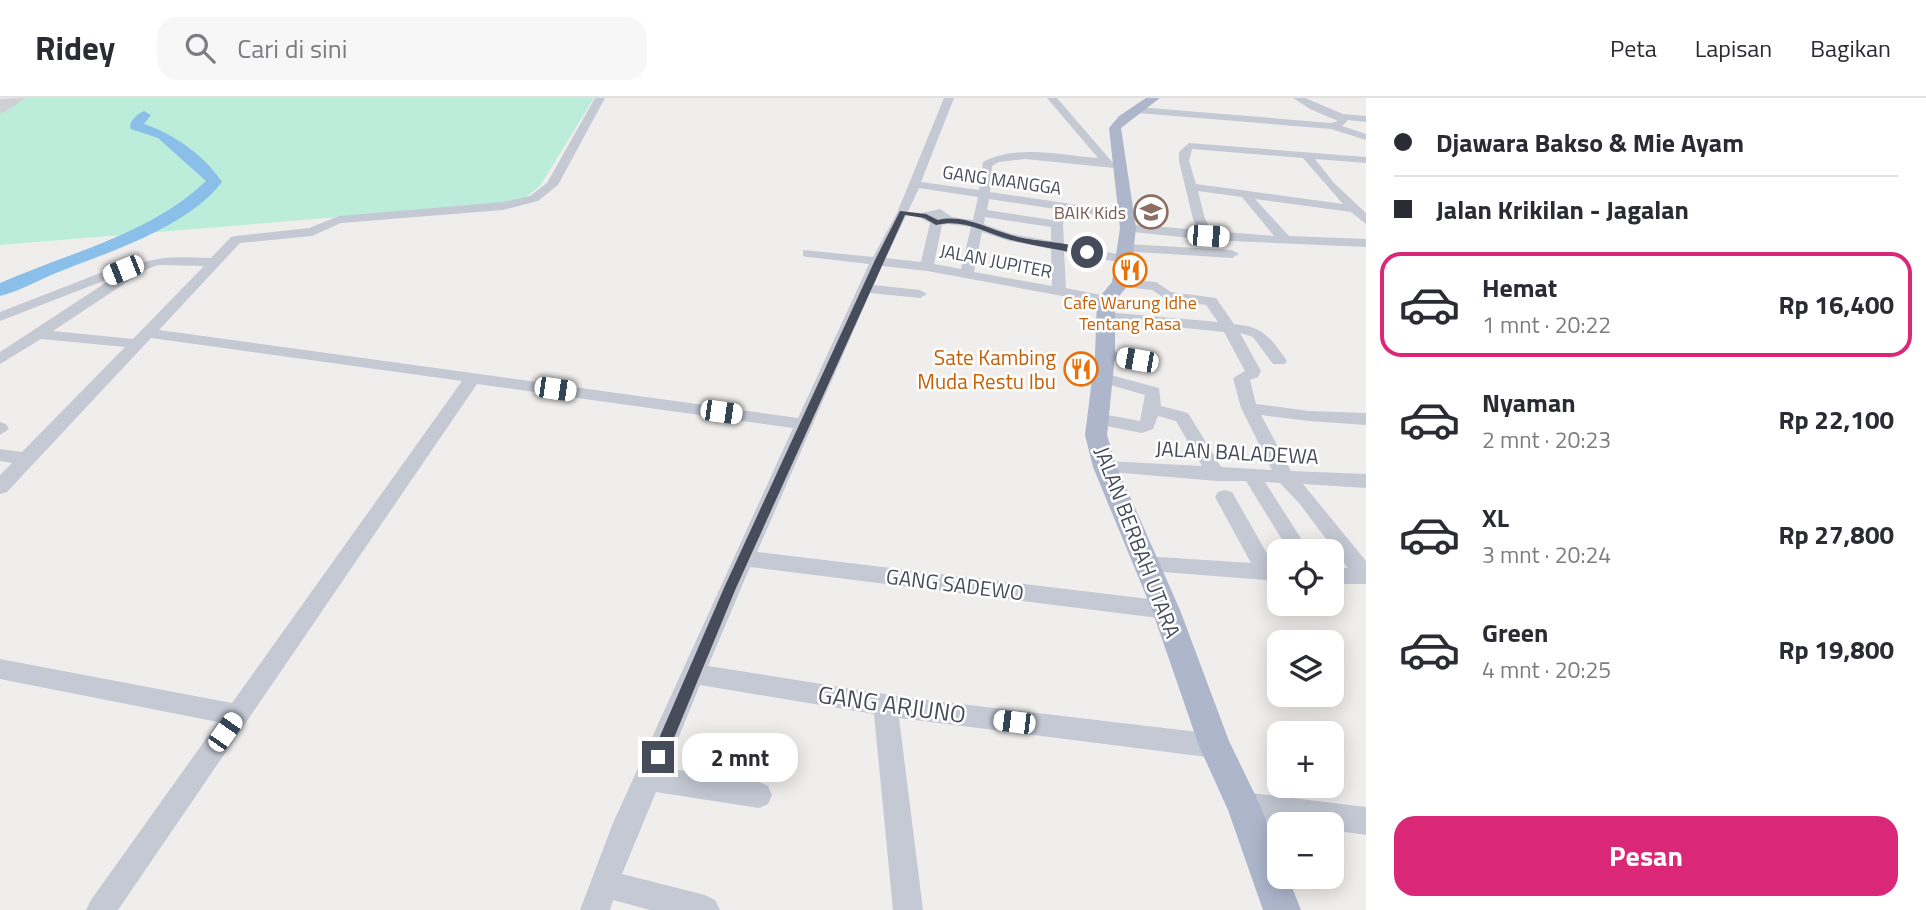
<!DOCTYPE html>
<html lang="id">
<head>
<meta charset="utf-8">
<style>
	:root { --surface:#fff; --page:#f7f7f7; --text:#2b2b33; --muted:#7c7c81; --line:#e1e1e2; --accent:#db2777 }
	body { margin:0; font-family:"Titillium Web",sans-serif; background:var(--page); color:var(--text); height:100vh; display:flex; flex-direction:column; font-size:26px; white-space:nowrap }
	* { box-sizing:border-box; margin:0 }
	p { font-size:23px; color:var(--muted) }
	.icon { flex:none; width:38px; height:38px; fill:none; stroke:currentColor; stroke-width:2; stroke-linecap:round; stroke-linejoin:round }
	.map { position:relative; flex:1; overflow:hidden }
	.details { display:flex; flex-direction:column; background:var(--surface); width:560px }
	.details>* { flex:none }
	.banner { display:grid; align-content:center; height:154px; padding:0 28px; background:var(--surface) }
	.tools { position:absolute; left:1267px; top:441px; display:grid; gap:14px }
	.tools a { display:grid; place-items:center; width:77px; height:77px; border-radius:14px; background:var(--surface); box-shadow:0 4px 18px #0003; font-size:35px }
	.end { position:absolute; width:32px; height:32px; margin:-16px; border:9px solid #464c5a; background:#fff; box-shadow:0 0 0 4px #fff }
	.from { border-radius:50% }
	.bubble { position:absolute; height:49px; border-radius:21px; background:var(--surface); box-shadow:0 4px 18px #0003; font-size:23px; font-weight:700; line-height:49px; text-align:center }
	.car { position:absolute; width:21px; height:42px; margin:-21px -10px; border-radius:9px; box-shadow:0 0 5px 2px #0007; background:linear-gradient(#fff 24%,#345 0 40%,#fff 0 76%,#345 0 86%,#fff 0) }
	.banner b { display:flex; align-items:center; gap:24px; height:66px; font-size:26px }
	.banner b+b { border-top:2px solid var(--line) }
	.banner i { width:18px; height:18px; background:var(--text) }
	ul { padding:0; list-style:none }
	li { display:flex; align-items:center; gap:21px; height:105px; margin:0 14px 10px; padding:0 14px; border:4px solid transparent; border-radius:21px }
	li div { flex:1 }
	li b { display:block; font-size:26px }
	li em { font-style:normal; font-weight:700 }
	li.selected { border-color:var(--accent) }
	li>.icon { width:63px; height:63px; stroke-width:1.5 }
	.primary-button { display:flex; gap:14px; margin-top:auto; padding:14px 28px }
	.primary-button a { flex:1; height:80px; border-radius:21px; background:var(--accent); color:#fff; font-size:28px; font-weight:700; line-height:80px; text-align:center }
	header { display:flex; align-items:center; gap:42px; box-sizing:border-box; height:98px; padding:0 35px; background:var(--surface); border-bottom:2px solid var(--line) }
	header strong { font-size:33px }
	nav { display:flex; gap:38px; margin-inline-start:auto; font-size:24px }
	.search { width:490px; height:63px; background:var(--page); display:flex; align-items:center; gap:18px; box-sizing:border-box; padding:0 24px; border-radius:21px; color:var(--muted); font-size:26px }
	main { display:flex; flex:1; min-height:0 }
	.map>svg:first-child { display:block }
</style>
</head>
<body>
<header>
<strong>Ridey</strong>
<div class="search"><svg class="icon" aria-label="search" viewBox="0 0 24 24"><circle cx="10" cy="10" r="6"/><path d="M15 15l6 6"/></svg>Cari di sini</div>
<nav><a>Peta</a><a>Lapisan</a><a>Bagikan</a></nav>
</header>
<main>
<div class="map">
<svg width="1366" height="812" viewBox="0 0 1366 812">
	<rect width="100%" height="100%" fill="#f0eeed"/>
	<polygon fill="#bceddb" points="24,0 594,0 540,88 525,100 509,105 0,147 0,14"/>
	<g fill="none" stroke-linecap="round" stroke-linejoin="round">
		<path fill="#8abfe9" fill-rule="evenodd" d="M144,13L151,17L144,26C174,36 204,57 222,84C187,130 108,154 56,175C37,183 19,193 0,198V185C68,155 151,136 206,83L158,40L131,31C127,25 138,15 144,13Z"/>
		<polygon fill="#d0d0d2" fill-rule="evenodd" points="25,0 7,13 0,15 0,1"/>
		<g fill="#c4c9d4" fill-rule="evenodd">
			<path d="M595,0H605L558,87L538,103L503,112L341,125L312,138L240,145L159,232L798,320L869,166L808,159L803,158V152L873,159L897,115L944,0H954L921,84L979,92L983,64C1016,46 1062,57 1098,60L1047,0H1057L1114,66V70L1025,61L999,64L992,68L990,94L1132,115V121L1128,122L1067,112L1063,126L1064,146L1123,157L1130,161L1123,165L1064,154L1066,190L1106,198L1113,202L1106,206L927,173L882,168L874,187L920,192L927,196L920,200L870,195L757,454L1166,503L1174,506L1177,512L1174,518L1166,521L750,469L708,568L910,600L1215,636L1224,640L1228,648L1224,656L1215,660L899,620L923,812H893L874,616L700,587L666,670L759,684L768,688L772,697L768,706L759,710L656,694L622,776L705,797L715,802L720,812H650L613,802L610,812H580L613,725L793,330L477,286L118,812H86L91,802L218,624L0,581V561L232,605L462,283L151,240L7,394L0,396V377L12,365L0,363V351L22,354L125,249L41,241L0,266V254L116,178L0,223V214L108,172H118V177C151,156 174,159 211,160L231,139L236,138L309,130L339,118L503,104L530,98L547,85ZM919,90L978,99L973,122L952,119L940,111L922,115V121L930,125L921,164L886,160ZM989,101L1055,111L1052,122L987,112ZM985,119L1051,129V143L1012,136L984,126ZM948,126L971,129L961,171L934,166L942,127ZM982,134L1009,143L1051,151L1052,188L974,174ZM158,167L204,168L133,241L53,233L145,172Z"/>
			<polygon points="1293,0 1305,0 1343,16 1366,18 1366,24 1348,22 1342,28 1366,36 1366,42 1331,31 1138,15 1133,12 1138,9 1331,25 1338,23 1310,11"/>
			<path d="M1189,45L1366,59V65L1315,61L1334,85L1366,115V126L1351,114L1255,101L1289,138L1366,141V149L1208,142L1124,133V127L1128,126L1199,132L1193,121L1179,63V54ZM1192,51L1303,60L1343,106L1196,86L1189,63ZM1198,93L1242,99L1274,138L1212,133L1205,121Z"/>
			<polygon points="1126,146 1232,152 1239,156 1232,160 1121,153 1120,150"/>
			<path d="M1121,181L1156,184L1171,194L1216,200L1234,226C1264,229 1270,239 1287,263L1285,266H1273L1253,239L1240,235L1261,273L1258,279L1250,282L1256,306L1309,313L1366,315V327L1309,323L1261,317L1291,373L1366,376V390L1303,386L1366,463V486H1332V470H1348L1299,405L1280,385L1265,384L1309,453H1289L1246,383H1217L1099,373L1096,369L1099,365L1105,363L1202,368L1176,323L1158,318L1153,331L1142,335L1091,325L1088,321L1091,317L1097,315L1140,323L1145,297L1097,283L1095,280L1097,277L1103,275L1159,290L1161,308L1188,315L1221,369L1272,372L1241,310L1233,280L1245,273L1224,234L1106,222L1099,218L1106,214L1218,224L1206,207L1167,202L1152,192L1116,188L1114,185Z"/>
			<polygon points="1105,252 1137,257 1145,262 1137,267 1099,260 1097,257"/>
			<polygon points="0,324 6,326 9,331 0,337"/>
			<polygon points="1225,392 1232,394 1273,466 1279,467 1279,483 1137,472 1134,466 1137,460 1144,458 1251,465 1215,399 1218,394"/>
			<path d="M1243,694L1366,709V737L1332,732V726C1300,726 1263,729 1234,716L1230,707L1234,698Z"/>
		</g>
		<polygon fill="#aeb6cc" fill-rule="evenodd" points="1146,0 1160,0 1121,30 1136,130 1130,185 1115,203 1115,257 1107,337 1117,369 1180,512 1229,643 1260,707 1279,757 1279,779 1288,779 1301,812 1263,812 1228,712 1199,648 1152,512 1093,369 1085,337 1095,257 1097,202 1112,184 1120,130 1109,30 1119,18"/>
	</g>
	<path fill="#464c5a" d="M900,113L926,116L938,122C964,116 986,130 1011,137C1036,145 1068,142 1090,154L1087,157C1061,152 1036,148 1011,142C985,135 964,120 936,127L924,120L905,117L736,490L664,664H653L651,659L724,490L875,162Z"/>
	<defs>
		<symbol id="school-ring" viewBox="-11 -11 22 22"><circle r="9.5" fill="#fff" stroke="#8d6e63" stroke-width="1.5"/><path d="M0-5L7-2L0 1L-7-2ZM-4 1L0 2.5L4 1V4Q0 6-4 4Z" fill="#8d6e63"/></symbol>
		<symbol id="restaurant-ring" viewBox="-11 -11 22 22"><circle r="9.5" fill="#fff" stroke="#e8710a" stroke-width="1.5"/><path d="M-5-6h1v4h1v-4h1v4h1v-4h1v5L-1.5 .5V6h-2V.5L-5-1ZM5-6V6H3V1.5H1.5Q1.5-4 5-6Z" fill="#e8710a"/></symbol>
	</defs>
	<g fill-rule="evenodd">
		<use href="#school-ring" x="1132" y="95" width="38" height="38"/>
		<use href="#restaurant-ring" x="1111" y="153" width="38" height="38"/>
		<use href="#restaurant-ring" x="1062" y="252" width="38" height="38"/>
	</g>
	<g text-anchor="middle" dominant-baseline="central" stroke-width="5" stroke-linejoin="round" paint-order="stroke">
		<g font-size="18" fill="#464c5a" stroke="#fff">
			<text transform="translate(1002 82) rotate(8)">GANG MANGGA</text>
			<text transform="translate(996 163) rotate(11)">JALAN JUPITER</text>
		</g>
		<g font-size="18" fill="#785e54" stroke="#fff" text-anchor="end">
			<text x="1126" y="114">BAIK Kids</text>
		</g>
		<g font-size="18" fill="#c56008" stroke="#fff">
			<text x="1130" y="204">Cafe Warung Idhe<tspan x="1130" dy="21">Tentang Rasa</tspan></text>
		</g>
		<g font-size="21" fill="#c56008" stroke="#fff" text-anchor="end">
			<text x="1056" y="259">Sate Kambing<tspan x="1056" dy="24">Muda Restu Ibu</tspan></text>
		</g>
		<g font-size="21" fill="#464c5a" stroke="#fff">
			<text transform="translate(1237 354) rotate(3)">JALAN BALADEWA</text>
			<text transform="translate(1138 444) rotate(69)">JALAN BERBAH UTARA</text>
			<text transform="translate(955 486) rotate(7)">GANG SADEWO</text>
		</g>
		<g font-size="24" fill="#464c5a" stroke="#fff">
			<text transform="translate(892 606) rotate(8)">GANG ARJUNO</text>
		</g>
	</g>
</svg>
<div class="tools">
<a><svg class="icon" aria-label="locate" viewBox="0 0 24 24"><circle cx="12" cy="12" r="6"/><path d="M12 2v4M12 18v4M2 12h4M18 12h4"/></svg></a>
<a><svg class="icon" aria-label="layers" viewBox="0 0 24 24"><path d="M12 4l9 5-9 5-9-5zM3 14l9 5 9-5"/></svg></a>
<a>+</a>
<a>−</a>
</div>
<i class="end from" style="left:1087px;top:154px"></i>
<i class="end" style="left:658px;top:659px"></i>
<div class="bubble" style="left:682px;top:635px;width:116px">2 mnt</div>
<i class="car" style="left:1208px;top:138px;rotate:94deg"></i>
<i class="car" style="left:123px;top:172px;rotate:248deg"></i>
<i class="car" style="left:1137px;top:262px;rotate:280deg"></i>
<i class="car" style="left:555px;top:291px;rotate:98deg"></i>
<i class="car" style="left:721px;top:314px;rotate:98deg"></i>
<i class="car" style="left:1014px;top:624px;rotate:277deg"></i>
<i class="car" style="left:225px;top:634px;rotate:35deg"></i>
</div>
<section class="details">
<div class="banner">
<b><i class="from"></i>Djawara Bakso &amp; Mie Ayam</b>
<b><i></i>Jalan Krikilan - Jagalan</b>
</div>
<ul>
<li class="selected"><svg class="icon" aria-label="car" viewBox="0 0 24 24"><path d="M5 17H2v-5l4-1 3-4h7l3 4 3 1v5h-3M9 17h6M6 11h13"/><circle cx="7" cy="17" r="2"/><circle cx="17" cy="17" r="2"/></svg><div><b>Hemat</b><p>1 mnt · 20:22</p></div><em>Rp 16,400</em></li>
<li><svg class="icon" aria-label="car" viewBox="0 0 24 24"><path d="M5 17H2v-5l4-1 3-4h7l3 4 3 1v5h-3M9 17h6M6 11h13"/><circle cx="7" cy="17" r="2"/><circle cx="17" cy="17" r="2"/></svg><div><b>Nyaman</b><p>2 mnt · 20:23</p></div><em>Rp 22,100</em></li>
<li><svg class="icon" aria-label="car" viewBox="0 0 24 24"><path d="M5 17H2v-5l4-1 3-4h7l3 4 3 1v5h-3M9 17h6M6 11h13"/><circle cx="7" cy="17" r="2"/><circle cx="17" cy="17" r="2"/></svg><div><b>XL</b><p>3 mnt · 20:24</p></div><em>Rp 27,800</em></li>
<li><svg class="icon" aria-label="car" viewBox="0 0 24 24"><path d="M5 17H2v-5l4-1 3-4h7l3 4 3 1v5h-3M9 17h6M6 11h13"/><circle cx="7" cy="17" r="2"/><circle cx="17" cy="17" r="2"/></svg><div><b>Green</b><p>4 mnt · 20:25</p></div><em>Rp 19,800</em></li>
</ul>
<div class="primary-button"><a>Pesan</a></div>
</section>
</main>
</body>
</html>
